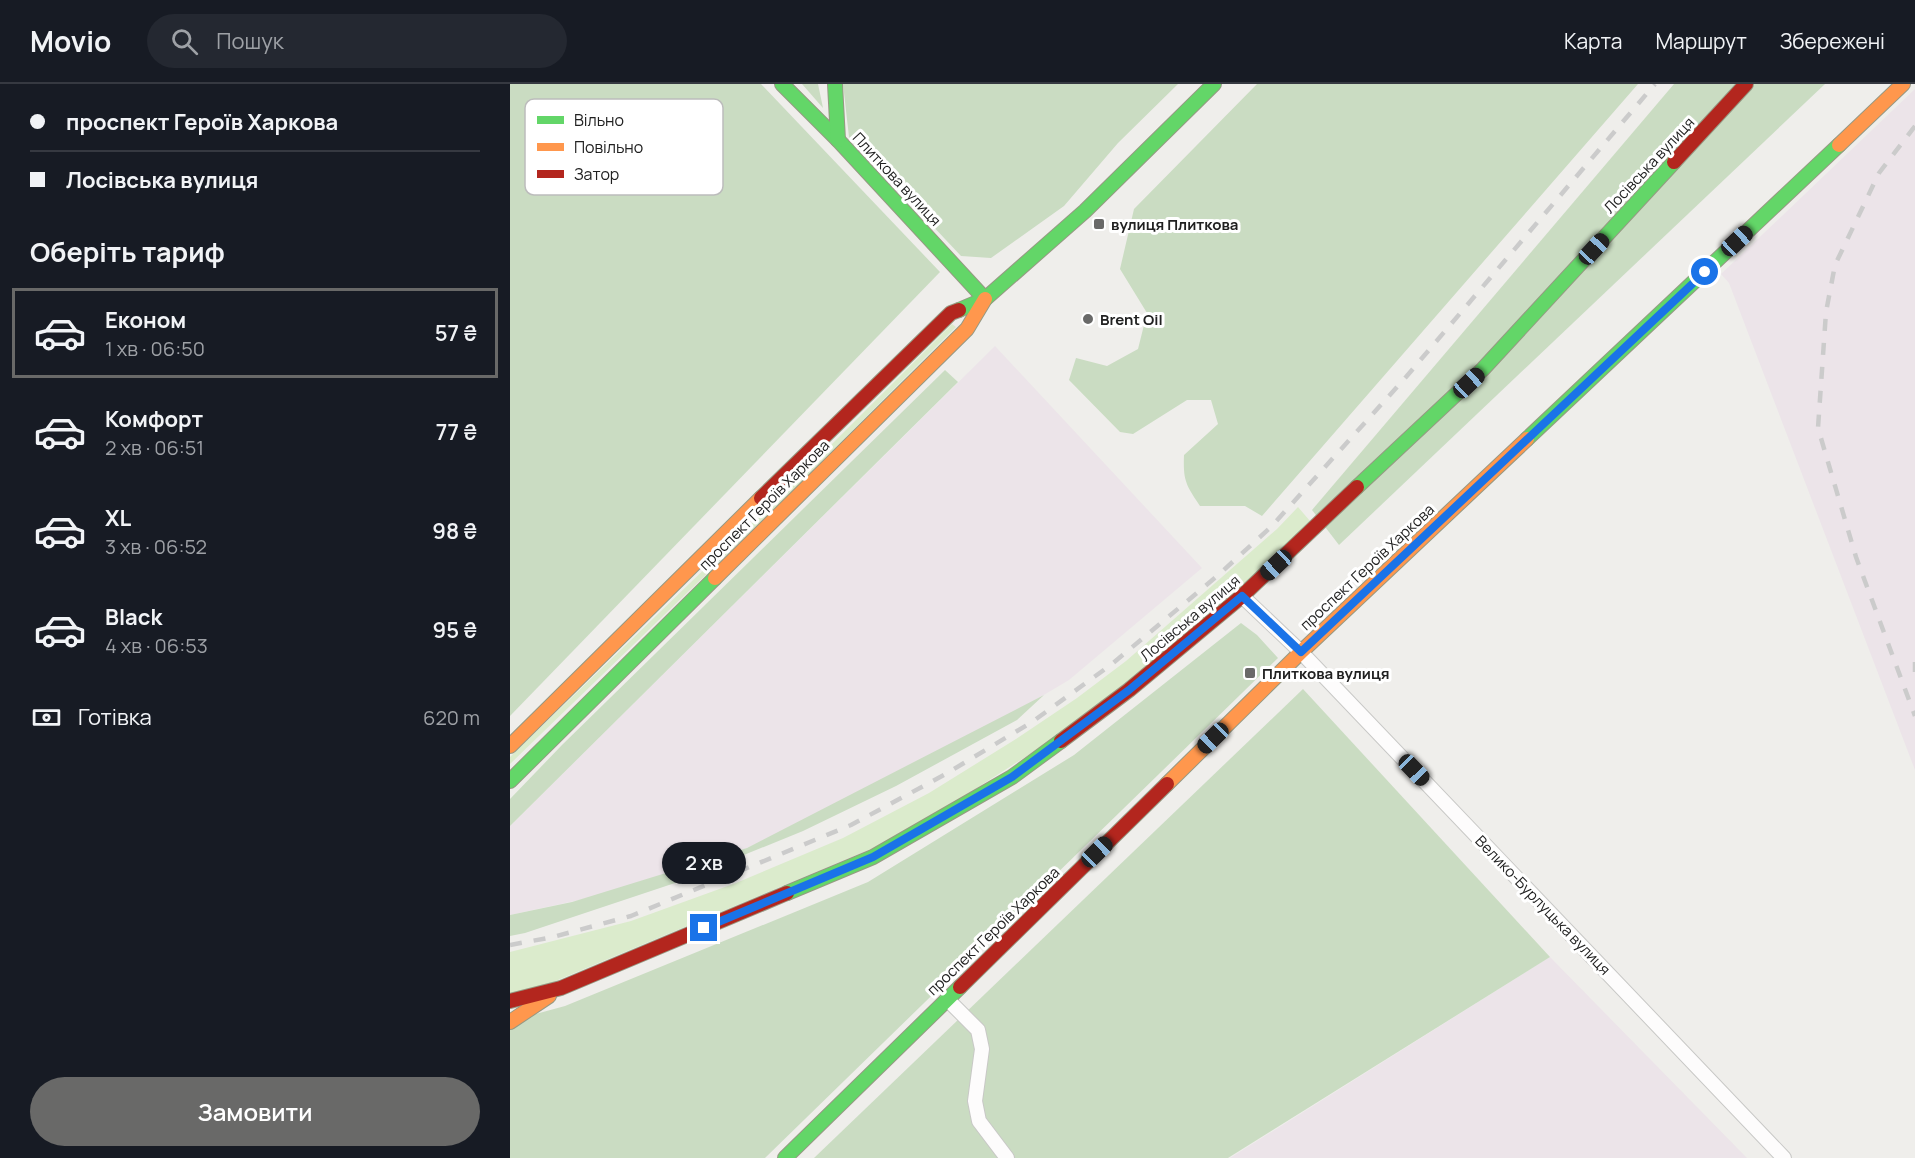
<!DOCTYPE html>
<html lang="uk">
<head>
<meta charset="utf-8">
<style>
	:root { --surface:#171b24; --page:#242831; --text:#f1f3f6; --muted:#9ea1a6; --line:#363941; --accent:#696968 }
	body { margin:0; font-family:Manrope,sans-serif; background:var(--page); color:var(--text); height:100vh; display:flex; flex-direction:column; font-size:22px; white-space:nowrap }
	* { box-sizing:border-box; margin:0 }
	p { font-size:20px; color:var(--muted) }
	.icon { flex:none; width:33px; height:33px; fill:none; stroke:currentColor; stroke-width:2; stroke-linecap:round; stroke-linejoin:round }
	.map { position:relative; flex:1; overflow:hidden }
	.drawer { display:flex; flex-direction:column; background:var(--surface); width:510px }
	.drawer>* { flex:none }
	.top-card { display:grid; align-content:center; height:132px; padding:0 30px; background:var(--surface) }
	.end { position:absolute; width:27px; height:27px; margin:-14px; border:8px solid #1a73e8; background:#fff; box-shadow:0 0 0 3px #fff }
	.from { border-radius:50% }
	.bubble { position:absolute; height:42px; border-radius:21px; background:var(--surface); box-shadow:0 2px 4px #0004; font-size:20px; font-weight:600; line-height:42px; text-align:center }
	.car { position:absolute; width:18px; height:36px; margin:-18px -9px; border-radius:8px; box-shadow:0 0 4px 2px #0007; background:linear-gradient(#222 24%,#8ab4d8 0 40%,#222 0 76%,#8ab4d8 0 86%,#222 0) }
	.top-card b { display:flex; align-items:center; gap:21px; height:57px; font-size:22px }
	.top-card b+b { border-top:2px solid var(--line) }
	.top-card i { width:15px; height:15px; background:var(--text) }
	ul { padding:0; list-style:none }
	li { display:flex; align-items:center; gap:18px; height:90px; margin:0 12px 9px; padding:0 18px; border:3px solid transparent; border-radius:0px }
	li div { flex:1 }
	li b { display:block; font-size:22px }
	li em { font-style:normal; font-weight:600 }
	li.current { border-color:var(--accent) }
	li>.icon { width:54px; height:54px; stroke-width:1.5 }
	h2 { padding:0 30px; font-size:27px; line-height:72px }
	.pay { display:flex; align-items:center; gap:15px; height:66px; padding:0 30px; font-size:22px }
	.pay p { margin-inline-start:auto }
	.cta { display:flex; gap:12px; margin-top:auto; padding:12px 30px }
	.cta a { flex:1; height:69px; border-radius:36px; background:var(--accent); color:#fff; font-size:24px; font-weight:600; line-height:69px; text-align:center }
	header { display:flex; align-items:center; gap:36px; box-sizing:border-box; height:84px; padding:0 30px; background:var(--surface); border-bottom:2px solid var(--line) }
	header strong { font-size:28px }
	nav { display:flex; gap:33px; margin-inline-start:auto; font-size:21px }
	.search { width:420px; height:54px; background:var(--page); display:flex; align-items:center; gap:15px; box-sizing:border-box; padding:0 21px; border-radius:33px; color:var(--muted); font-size:22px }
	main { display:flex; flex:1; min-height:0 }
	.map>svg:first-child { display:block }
</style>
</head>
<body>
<header>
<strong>Movio</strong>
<div class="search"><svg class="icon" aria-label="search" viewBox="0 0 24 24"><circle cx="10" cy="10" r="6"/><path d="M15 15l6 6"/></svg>Пошук</div>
<nav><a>Карта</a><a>Маршрут</a><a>Збережені</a></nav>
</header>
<main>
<section class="drawer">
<div class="top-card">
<b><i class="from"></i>проспект Героїв Харкова</b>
<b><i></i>Лосівська вулиця</b>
</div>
<h2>Оберіть тариф</h2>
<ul>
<li class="current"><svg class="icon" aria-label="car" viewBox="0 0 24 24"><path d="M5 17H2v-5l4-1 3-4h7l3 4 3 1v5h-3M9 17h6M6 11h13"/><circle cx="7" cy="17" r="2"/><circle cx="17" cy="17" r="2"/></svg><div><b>Економ</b><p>1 хв · 06:50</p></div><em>57 ₴</em></li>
<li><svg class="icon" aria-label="car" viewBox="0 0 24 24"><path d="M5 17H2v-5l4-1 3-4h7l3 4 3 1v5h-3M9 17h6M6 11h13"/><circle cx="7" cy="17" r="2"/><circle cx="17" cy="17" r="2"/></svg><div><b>Комфорт</b><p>2 хв · 06:51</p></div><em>77 ₴</em></li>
<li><svg class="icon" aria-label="car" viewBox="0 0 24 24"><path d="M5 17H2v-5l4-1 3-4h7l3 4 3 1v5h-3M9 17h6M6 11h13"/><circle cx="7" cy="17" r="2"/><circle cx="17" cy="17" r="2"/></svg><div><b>XL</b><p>3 хв · 06:52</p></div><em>98 ₴</em></li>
<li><svg class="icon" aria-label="car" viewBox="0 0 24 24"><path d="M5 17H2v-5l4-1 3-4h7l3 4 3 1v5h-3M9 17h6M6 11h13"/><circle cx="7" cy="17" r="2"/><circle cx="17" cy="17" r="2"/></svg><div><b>Black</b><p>4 хв · 06:53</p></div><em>95 ₴</em></li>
</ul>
<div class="pay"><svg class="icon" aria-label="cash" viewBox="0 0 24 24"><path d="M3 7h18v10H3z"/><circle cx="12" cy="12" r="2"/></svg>Готівка<p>620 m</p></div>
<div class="cta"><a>Замовити</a></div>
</section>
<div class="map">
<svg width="1405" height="1074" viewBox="0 0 1405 1074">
	<rect width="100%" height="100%" fill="#efeeeb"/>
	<g fill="#ece4e9">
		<polygon points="1405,5 1405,686 1219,199 1211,190"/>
		<polygon points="485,262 692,484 559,596 424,676 175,793 0,831 0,742"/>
		<polygon points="1040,873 1237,1074 720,1074"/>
	</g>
	<g fill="#dbebcc">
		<polygon points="442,240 446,243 271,418 0,680 0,673 268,414"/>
		<polygon points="788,423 800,437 745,494 576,634 392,752 0,916 0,868 121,837 226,799 333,754 419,709 506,655 567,614 616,577 767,445"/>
	</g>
	<g fill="#cadcc2">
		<polygon points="0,0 251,0 430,188 0,632"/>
		<polygon points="292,0 308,0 313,24"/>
		<polygon points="333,0 668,0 608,59 554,122 481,174 451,172 339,53"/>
		<path d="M747,0H1128L752,432L735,422H690C676,401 673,397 674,371L708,340L701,316H677L623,350L610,348L559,296L566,274L597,282L628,265L637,229L610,185L624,125Z"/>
		<polygon points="1164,0 1315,0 829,461 802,426"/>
		<polygon points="435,286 448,298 0,742 0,715 52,661"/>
		<polygon points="731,539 747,551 768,574 255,1074 0,1074 0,937 55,922 358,798 564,671"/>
		<polygon points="793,605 1040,873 718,1074 304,1074"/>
		<polygon points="534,611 507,636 386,702 293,747 165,799 15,849 0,852 0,831 62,818 237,764"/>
	</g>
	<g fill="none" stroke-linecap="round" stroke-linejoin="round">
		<defs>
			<g id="street">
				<polyline points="732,512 791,568 1274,1074"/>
				<polyline points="437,915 468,946 472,965 465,1017 469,1037 497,1074"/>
			</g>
			<g id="fast">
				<polyline points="272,0 328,56 475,215"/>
				<polyline points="325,0 328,56"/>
				<polyline points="449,226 475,215 575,127 704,0"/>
				<polyline points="1017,355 1329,61"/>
				<polyline points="847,403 973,285 1164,78"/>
				<polyline points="0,697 205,494"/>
				<polyline points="277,809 363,773 502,693 551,657"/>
				<polyline points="275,1074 450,903"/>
			</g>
			<g id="slow">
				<polyline points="1329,61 1393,0"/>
				<polyline points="205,494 457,245 475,215"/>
				<polyline points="0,662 251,414"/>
				<polyline points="657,700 791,568 1017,355"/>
				<polyline points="0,938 39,912"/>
			</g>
			<g id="jam">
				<polyline points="1164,78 1236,0"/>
				<polyline points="251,414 441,229 449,226"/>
				<polyline points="551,657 619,606 732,512 847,403"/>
				<polyline points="450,903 657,700"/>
				<polyline points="0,917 51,904 277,809"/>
			</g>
		</defs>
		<use href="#street" stroke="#c8c8c6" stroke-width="16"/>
		<use href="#fast" stroke="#969983" stroke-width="16"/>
		<use href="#slow" stroke="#969983" stroke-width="16"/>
		<use href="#jam" stroke="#969983" stroke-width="16"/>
		<use href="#street" stroke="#fdfcfc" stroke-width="14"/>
		<use href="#fast" stroke="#63d668" stroke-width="14"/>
		<use href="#slow" stroke="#ff974d" stroke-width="14"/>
		<use href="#jam" stroke="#b3261e" stroke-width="14"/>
		<g stroke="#cbcbcb" stroke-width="4.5" stroke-dasharray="12 12" stroke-linecap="butt">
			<polyline points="1405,42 1369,89 1325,181 1316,228 1308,344 1346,473 1405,632"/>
			<polyline points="1405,578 1405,588"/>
			<polyline points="0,861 43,853 121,832 341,741 434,691 522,638 602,580 706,493 761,443 896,293 1145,0"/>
		</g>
	</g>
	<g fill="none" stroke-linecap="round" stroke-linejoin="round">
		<polyline stroke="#1a73e8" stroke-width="8" points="194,844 363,773 502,693 619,606 732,512 791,568 1195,188"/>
	</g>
	<g fill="#696968" stroke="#fff" stroke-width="2">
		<rect x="583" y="134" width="12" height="12" rx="3"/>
		<circle cx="578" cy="235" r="6"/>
		<rect x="734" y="583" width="12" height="12" rx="3"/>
	</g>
	<g text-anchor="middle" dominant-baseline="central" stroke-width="6" stroke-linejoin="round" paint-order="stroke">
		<g font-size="15" fill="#212121" stroke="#fff">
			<text transform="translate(1139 81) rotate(-47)">Лосівська вулиця</text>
			<text transform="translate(387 95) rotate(47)">Плиткова вулиця</text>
			<text transform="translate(254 421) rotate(-45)">проспект Героїв Харкова</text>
			<text transform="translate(857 483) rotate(-43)">проспект Героїв Харкова</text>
			<text transform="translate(680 534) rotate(-40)">Лосівська вулиця</text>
			<text transform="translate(1033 821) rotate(46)">Велико-Бурлуцька вулиця</text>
			<text transform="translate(483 847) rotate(-44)">проспект Героїв Харкова</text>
		</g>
		<g font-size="15" font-weight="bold" fill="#212121" stroke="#fff" text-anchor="start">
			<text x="601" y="140">вулиця Плиткова</text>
			<text x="590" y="235">Brent Oil</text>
			<text x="752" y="589">Плиткова вулиця</text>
		</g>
	</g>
	<rect x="15" y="15" width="198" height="96" rx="9" fill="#fff" stroke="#bcbcbc" stroke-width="1.5"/>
	<rect x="27" y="32" width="27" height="8" fill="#63d668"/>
	<rect x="27" y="59" width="27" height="8" fill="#ff974d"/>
	<rect x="27" y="86" width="27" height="8" fill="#b3261e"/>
	<g font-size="16" fill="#212121">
		<text x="64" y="42">Вільно</text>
		<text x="64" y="69">Повільно</text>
		<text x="64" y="96">Затор</text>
	</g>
</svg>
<i class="end from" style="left:1195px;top:188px"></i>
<i class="end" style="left:194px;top:844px"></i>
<div class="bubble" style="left:152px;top:758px;width:84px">2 хв</div>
<i class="car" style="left:1227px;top:157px;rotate:47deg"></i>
<i class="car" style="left:1084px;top:165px;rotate:43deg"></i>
<i class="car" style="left:959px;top:299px;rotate:47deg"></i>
<i class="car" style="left:766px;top:481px;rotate:227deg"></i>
<i class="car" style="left:703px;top:654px;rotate:226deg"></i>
<i class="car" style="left:904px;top:686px;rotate:136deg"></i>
<i class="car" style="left:587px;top:768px;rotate:46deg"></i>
</div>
</main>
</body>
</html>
